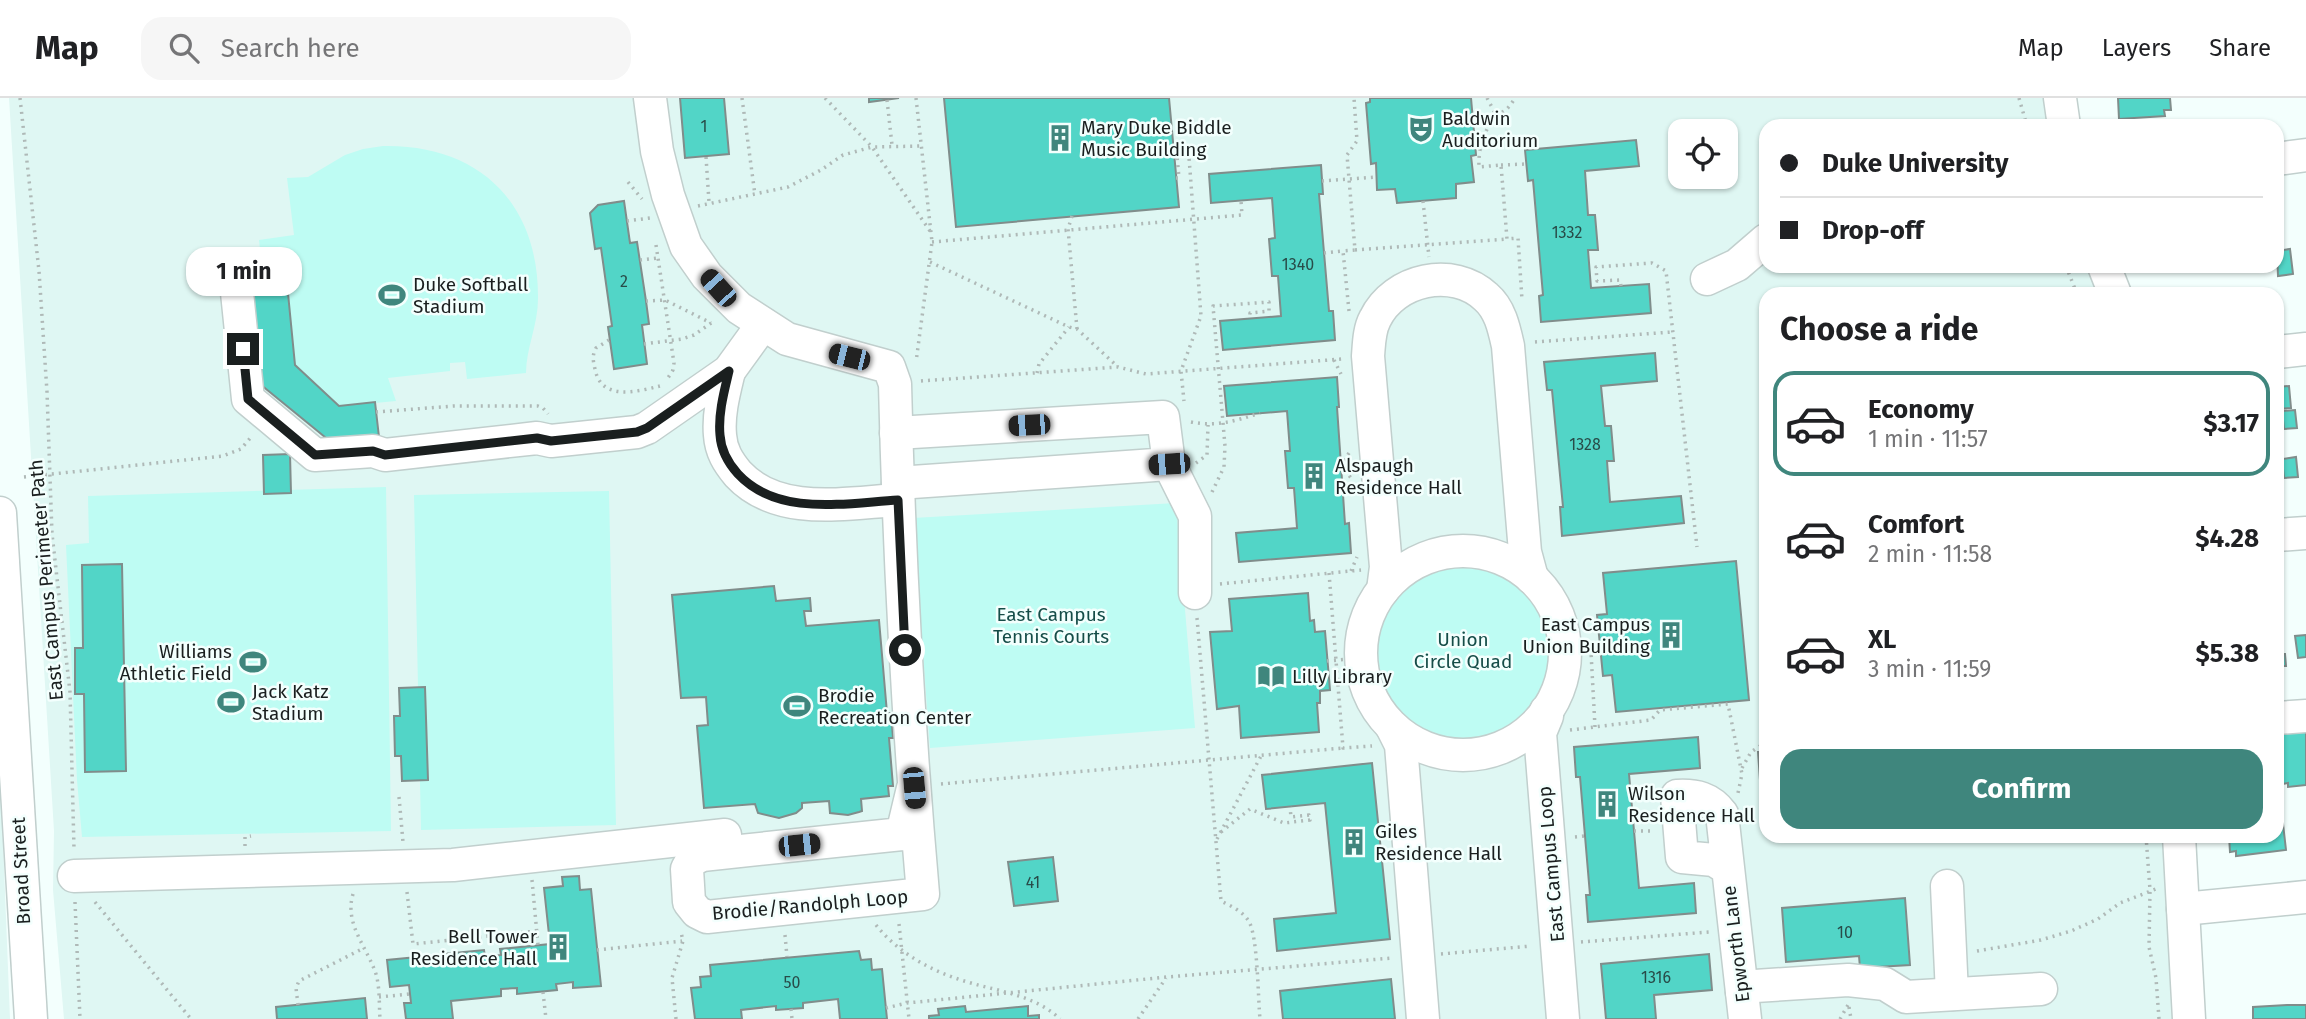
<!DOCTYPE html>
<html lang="en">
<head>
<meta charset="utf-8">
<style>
	:root { --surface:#fff; --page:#f6f6f6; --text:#202124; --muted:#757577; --line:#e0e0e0; --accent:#3f867d }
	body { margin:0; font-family:"Fira Sans",sans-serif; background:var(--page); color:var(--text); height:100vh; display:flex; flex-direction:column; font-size:26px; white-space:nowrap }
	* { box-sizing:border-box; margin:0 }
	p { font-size:23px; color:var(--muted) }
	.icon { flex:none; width:38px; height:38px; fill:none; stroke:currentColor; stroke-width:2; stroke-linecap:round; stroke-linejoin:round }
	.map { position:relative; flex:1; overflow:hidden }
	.panel { position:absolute; left:1759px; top:189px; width:525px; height:556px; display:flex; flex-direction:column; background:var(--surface); border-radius:21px; box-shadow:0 2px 5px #0004 }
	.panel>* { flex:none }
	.guide { position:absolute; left:1759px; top:21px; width:525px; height:154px; border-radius:21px; box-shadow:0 2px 5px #0004; display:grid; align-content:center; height:154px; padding:0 21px; background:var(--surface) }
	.buttons { position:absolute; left:1668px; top:21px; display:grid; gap:14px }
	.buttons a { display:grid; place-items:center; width:70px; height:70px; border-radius:14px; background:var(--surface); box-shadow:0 2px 5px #0004; font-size:35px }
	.end { position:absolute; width:32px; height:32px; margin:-16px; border:9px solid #1a1f1f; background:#fff; box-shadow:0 0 0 4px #fff }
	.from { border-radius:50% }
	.bubble { position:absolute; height:49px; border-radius:21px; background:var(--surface); box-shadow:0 2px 5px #0004; font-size:23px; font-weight:700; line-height:49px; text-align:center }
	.car { position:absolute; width:21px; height:42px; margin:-21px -10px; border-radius:9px; box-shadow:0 0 5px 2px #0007; background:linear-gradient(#222 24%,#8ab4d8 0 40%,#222 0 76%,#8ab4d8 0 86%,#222 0) }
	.guide b { display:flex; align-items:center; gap:24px; height:66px; font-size:26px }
	.guide b+b { border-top:2px solid var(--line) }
	.guide i { width:18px; height:18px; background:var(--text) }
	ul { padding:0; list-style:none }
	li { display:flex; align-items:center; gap:21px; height:105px; margin:0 14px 10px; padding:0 7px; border:4px solid transparent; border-radius:21px }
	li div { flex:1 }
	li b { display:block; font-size:26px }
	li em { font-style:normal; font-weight:700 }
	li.on { border-color:var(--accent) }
	li>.icon { width:63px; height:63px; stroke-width:1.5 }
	h2 { padding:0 21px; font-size:32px; line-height:84px }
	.button { display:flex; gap:14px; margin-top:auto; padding:14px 21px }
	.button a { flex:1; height:80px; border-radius:21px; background:var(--accent); color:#fff; font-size:28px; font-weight:700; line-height:80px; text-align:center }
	header { display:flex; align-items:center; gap:42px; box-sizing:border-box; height:98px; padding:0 35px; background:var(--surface); border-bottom:2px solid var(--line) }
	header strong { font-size:33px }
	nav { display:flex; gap:38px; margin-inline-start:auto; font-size:24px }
	.search { width:490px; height:63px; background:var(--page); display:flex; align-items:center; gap:18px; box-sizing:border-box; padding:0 24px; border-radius:21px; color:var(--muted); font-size:26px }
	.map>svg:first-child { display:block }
</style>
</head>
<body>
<header>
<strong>Map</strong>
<div class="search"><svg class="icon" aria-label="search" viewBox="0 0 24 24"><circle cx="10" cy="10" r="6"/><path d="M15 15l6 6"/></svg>Search here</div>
<nav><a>Map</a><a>Layers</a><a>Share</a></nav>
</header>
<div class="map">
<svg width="2306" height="921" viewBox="0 0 2306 921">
	<rect width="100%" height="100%" fill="#f3fffd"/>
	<g fill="#dff7f3" fill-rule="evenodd">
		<path d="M9,0H2046L2049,28H1766V168H2091L2101,196H1766V738L2168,739L2177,921H64L53,792L54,733ZM1680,33H1726V79H1680Z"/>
		<polygon points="0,668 10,921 0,921"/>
	</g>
	<g fill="#befcf3">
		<path d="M383,48C479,46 539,105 538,201C538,227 526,250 526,275L467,281L465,264L450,265V273L388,280L396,303L375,305L379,339L331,344L255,282L264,187L259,142L294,137L287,80L308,79L345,57L363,51Z"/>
		<polygon points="386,389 391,733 82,739 77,682 66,447 89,445 88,398"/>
		<polygon points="609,393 616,727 421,732 414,397"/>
		<polygon points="1176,405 1195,630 930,650 913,420"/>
		<circle cx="1463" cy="552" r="93"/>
	</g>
	<g fill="#52d5c7" stroke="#808d8b" stroke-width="2">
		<polygon points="680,0 724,0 729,56 685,60"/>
		<polygon points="869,0 899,0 869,4"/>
		<polygon points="944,0 1169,0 1179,109 956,129"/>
		<polygon points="1370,0 1471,0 1476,57 1471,58 1474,84 1456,86 1456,100 1397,105 1395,91 1377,92 1376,65 1371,66 1366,5 1370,4"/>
		<polygon points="2118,0 2170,0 2171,12 2164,12 2165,18 2119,21"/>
		<polygon points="1636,42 1639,68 1585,73 1588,117 1595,117 1598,152 1588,152 1591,190 1649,186 1651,215 1541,224 1539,198 1543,197 1533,82 1528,83 1525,52"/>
		<polygon points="1321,67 1323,96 1319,96 1329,213 1333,213 1335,242 1223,252 1220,223 1281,218 1278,178 1272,178 1269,141 1275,140 1272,100 1211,105 1209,76"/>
		<polygon points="624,103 630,145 637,144 646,203 649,226 642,227 647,266 614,271 608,229 612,228 601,150 595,151 590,115 598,107"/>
		<polygon points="2290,151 2293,176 2278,178 2277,153"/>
		<polygon points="287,185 295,267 339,308 375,304 379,339 331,344 255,282 245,189"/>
		<polygon points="1655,255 1657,283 1601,288 1605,328 1611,328 1614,363 1607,363 1610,404 1681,398 1684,425 1562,438 1560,409 1563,409 1552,292 1547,292 1544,264"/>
		<polygon points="1337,279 1339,309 1337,309 1345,426 1349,425 1351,455 1239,464 1236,435 1297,430 1294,390 1288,390 1285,353 1290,353 1287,313 1227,318 1224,288"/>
		<polygon points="2289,288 2291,310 2277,311 2277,289"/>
		<polygon points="2295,312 2297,330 2284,331 2282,313"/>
		<polygon points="290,356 291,395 264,396 263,357"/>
		<polygon points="2296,359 2298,379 2284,380 2282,361"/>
		<polygon points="1736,463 1749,602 1616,614 1612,577 1603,578 1597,517 1607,516 1603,475"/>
		<polygon points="122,466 126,673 85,674 84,596 75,596 75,550 83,550 82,467"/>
		<polygon points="774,488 776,503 810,500 811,513 804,513 806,528 879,522 887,615 891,615 893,640 889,640 893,688 888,688 889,698 861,701 862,713 859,714 848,717 830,715 829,703 802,705 802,710 796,715 779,720 758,715 755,706 704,710 697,628 708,627 706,599 681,600 672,497"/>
		<polygon points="1308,495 1310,523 1314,522 1315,534 1325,533 1330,592 1320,593 1320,605 1317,605 1319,634 1241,640 1239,608 1217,611 1210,534 1232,533 1229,501"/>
		<polygon points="2306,537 2306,559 2298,560 2295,538"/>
		<polygon points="2277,546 2278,556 2285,556 2286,568 2279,568 2280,574 2277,574"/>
		<polygon points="425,589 428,682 402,683 401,658 395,658 394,618 400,618 399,590"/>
		<polygon points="2306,630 2306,687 2288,689 2288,685 2277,687 2277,638 2282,637 2282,633"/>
		<polygon points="1698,639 1700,670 1629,676 1639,790 1694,785 1696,815 1588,824 1586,797 1590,797 1580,679 1576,679 1574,649"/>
		<polygon points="1758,654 1766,654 1766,695 1761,696"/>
		<polygon points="1372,665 1390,841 1277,853 1274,821 1336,815 1325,705 1266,711 1262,677"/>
		<polygon points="2277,717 2282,717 2286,752 2236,758 2236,753 2230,754 2229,738 2277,738"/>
		<polygon points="1053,759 1058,803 1014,808 1008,764"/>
		<polygon points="579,778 580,792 591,791 601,888 573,890 573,884 556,886 557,892 517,896 517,890 501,891 501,898 451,903 453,921 406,921 404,905 411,905 409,887 390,889 387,862 427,858 428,864 445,862 444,856 484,852 485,859 501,857 500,851 550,846 544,790 563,788 562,779"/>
		<polygon points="1905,800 1910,867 1860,870 1859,858 1786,864 1782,810"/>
		<polygon points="859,853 861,862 871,861 872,872 882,871 887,921 840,921 838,901 803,905 803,910 776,912 776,908 741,912 742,921 695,921 691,890 701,889 700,879 711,878 710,867"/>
		<polygon points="1709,856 1712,892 1654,897 1656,921 1606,921 1601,866"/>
		<polygon points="1391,881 1395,921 1283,921 1280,893"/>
		<polygon points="365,900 367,921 277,921 276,909"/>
		<polygon points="2287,907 2306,907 2306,921 2253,921 2253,909"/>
		<polygon points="965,908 966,914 1028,908 1028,918 1039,917 1039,921 929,921 929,918 939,917 938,911"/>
	</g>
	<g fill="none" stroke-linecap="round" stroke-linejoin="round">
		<defs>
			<g id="minor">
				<path d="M650,0L657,53L668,97L686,148L707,178L739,210L787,241L889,269L895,286C899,456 908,626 923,796L707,819L697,814L689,804L687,771L692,762L702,757L902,736L913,690"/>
				<polyline points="2060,0 2064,28"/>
				<polyline points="2277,61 2306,57"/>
				<polyline points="2104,168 2115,196"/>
				<polyline points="261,173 235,175 248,301 315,357 373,353 385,357 537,340 551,343 637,334 647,330 729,273 763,226"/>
				<polyline points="1707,181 1737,167 1766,142"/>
				<polyline points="2277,254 2306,251"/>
				<path d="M729,273C724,294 718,316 720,337C721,353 728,364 738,376C778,419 845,405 898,402"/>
				<polyline points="896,335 1163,319 1169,366 898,385"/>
				<polyline points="1169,366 1195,418 1195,495"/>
				<polyline points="0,415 31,921"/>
				<polyline points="2277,437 2306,435"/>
				<circle cx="1463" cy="555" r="102"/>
				<path d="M1383,492L1386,469L1368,258C1369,246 1369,232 1375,221C1394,181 1453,168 1486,199C1500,211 1504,230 1508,248L1525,454L1532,480"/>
				<polyline points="1546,613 1547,618 1540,635 1563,921"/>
				<polyline points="2277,620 2306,618"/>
				<polyline points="1392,629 1401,647 1423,921"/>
				<polyline points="2179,738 2189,921"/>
				<path d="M1727,770L1714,762L1682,759L1677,698C1696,697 1710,700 1722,716L1745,921"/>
				<polyline points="74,778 453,767 725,737"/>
				<polyline points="1947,788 1952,896"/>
				<polyline points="2183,811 2306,799"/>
				<polyline points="1742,894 1755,888 1848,882 1885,886 1906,899 2041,891"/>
			</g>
		</defs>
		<use href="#minor" stroke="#c1cfcd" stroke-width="35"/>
		<g stroke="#afb9b7" stroke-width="3.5" stroke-dasharray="2 5" stroke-linecap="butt">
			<polyline points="20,0 39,173 47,294 52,436 70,594 74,751"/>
			<polyline points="742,0 755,97"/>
			<polyline points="825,0 872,49 930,133"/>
			<polyline points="916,0 932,144 916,264"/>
			<path d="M1487,0L1495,15C1485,35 1478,47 1479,69L1501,67L1507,141L1518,140L1522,202"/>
			<polyline points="2019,0 2027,28"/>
			<polyline points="887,2 892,47"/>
			<path d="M1495,15C1505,16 1510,8 1515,0"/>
			<polyline points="706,59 709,104"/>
			<polyline points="1501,67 1526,66"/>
			<polyline points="1176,80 1179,80 1176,47 1188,46 1201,218 1181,273 1184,303"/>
			<polyline points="1322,83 1376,79"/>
			<polyline points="628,84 642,101"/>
			<polyline points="1423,103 1429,159"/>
			<polyline points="698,108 788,89 821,72 843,57 872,49 922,48"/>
			<polyline points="1072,118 1068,131 1077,231"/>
			<polyline points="627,123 650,120"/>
			<polyline points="932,144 1242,117 1241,103"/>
			<polyline points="656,147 674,265 673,272 666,283"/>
			<polyline points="1355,152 1507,141"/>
			<polyline points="1324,155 1343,153"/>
			<polyline points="640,162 658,160"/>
			<polyline points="930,164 1069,229 1077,231 1118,269"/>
			<polyline points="2066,168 2077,196"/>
			<polyline points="1621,188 1620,182 1597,183 1596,169 1652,165 1666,173 1697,449"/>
			<polyline points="646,203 665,202 711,225"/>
			<polyline points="1349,213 1343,153 1355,152 1347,57 1357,43 1354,0"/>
			<path d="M609,242L596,250C592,257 593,263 595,271C601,303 636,294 660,288"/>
			<polyline points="1535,244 1672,234"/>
			<polyline points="644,246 682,241 694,237 714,223"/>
			<polyline points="1334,262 1341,276"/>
			<polyline points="1037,275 1039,266 1069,229"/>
			<polyline points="921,283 1118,269 1146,276 1342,261"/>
			<polyline points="376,314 454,308 538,308 543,310 548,316"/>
			<path d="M1191,324C1217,329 1235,323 1260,315"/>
			<polyline points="1349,355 1341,367 1351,380"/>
			<polyline points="1196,365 1207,357 1208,327"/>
			<polyline points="24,379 223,358 241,351 252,338"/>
			<polyline points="1212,394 1224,369 1225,348 1213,208 1269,204 1269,213 1250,215 1250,220"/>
			<polyline points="1351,473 1357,459"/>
			<polyline points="1329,475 1343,650 1372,648"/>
			<polyline points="1220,486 1361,472"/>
			<path d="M1197,520L1221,803C1231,808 1242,813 1248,822C1258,835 1258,902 1260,921"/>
			<polyline points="1327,563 1361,560"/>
			<polyline points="1595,629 1591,554 1601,556"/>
			<polyline points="1570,632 1651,622 1660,612 1728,606 1742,676 1738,695"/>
			<polyline points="1742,670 1751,654 1766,644"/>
			<polyline points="941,686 1343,650"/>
			<polyline points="399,699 403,744"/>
			<polyline points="1634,733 1653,733"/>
			<polyline points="1221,734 1250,711 1284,725 1310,722 1309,717 1291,719 1290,709"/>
			<polyline points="2146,738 2150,792 2149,849 2156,880 2159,921"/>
			<polyline points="1575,739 1585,738"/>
			<polyline points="1217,741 1261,658"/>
			<polyline points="245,748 245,739 251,738"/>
			<polyline points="532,782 538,847"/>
			<polyline points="407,794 413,846 536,833"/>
			<path d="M353,796C344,826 367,849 376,876C380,890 379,907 380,921"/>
			<polyline points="75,804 80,921"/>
			<polyline points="95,804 191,921"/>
			<polyline points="899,826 909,921"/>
			<path d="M876,827C900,857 935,875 971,885C1002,894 1036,898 1060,921"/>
			<polyline points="785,837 787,859"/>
			<polyline points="1581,844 1709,834"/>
			<polyline points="597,852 682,843"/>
			<polyline points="1977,853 2041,842 2071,833 2098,821 2120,805 2156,791"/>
			<polyline points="1441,856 1531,848"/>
			<polyline points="543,894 546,921"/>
			<polyline points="379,899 410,896"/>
			<polyline points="298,907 296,890 299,883 364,850"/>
			<polyline points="1849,909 1851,921"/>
			<polyline points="886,910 907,905 1167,879 1392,860"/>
			<polyline points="791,911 792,921"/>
			<polyline points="676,921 672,880 683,843 681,834"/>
			<polyline points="1138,921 1166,880"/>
			<polyline points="1840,921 1848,907"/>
		</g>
		<use href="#minor" stroke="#fff" stroke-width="32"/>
	</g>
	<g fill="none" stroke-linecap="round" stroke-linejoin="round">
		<path stroke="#1a1f1f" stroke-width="9" d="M243,251L248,301L315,357L373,353L385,357L537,340L551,343L637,334L647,330L729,273C724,294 718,316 720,337C721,353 728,365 738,376C778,419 845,405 898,402L905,552"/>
	</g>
	<defs>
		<symbol id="theatre-bare" viewBox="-9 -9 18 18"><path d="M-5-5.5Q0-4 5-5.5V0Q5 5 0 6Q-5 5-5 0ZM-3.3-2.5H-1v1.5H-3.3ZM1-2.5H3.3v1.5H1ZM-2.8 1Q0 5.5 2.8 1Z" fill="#3f867d" stroke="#f3fffd" stroke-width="2.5" paint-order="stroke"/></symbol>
		<symbol id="building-bare" viewBox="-9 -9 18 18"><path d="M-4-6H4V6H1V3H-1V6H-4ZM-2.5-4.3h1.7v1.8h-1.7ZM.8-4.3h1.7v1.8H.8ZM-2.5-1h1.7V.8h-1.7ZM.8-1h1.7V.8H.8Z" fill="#3f867d" stroke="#f3fffd" stroke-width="2.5" paint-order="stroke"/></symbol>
		<symbol id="stadium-bare" viewBox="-9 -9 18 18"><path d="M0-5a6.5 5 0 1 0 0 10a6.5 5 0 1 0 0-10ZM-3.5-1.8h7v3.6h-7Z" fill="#3f867d" stroke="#f3fffd" stroke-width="2.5" paint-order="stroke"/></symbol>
		<symbol id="library-bare" viewBox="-9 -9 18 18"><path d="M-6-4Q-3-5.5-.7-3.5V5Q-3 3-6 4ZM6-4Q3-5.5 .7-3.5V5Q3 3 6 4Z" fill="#3f867d" stroke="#f3fffd" stroke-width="2.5" paint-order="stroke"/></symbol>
	</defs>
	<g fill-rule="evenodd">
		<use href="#theatre-bare" x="1402" y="12" width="38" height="38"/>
		<use href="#building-bare" x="1041" y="21" width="38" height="38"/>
		<use href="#stadium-bare" x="373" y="178" width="38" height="38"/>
		<use href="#building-bare" x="1295" y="359" width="38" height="38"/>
		<use href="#building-bare" x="1652" y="518" width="38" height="38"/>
		<use href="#stadium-bare" x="234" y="545" width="38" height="38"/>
		<use href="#library-bare" x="1252" y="559" width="38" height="38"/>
		<use href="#stadium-bare" x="212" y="585" width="38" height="38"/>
		<use href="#stadium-bare" x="778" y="589" width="38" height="38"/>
		<use href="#building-bare" x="1588" y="687" width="38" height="38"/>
		<use href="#building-bare" x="1335" y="725" width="38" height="38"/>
		<use href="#building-bare" x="539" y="830" width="38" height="38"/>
	</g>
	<g text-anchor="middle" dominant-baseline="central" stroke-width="5" stroke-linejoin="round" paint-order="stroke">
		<g font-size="16" fill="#284c49">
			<text x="704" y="28">1</text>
			<text x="1567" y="134">1332</text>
			<text x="1298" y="166">1340</text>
			<text x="624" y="183">2</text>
			<text x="1585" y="346">1328</text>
			<text x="1033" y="784">41</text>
			<text x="1845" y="834">10</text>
			<text x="1656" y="879">1316</text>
			<text x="792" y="884">50</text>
		</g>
		<g font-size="19" fill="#1a1f1f" stroke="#f3fffd" text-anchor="start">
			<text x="1442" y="20">Baldwin<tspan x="1442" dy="22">Auditorium</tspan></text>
			<text x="1081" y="29">Mary Duke Biddle<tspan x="1081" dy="22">Music Building</tspan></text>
			<text x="413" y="186">Duke Softball<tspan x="413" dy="22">Stadium</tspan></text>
			<text x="1335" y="367">Alspaugh<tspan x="1335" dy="22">Residence Hall</tspan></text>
			<text x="1650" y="526" text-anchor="end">East Campus<tspan x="1650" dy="22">Union Building</tspan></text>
			<text x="232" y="553" text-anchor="end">Williams<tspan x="232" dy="22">Athletic Field</tspan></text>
			<text x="1292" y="578">Lilly Library</text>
			<text x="252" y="593">Jack Katz<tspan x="252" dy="22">Stadium</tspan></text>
			<text x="818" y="597">Brodie<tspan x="818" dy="22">Recreation Center</tspan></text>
			<text x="1628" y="695">Wilson<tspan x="1628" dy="22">Residence Hall</tspan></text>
			<text x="1375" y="733">Giles<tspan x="1375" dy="22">Residence Hall</tspan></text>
			<text x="537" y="838" text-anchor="end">Bell Tower<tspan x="537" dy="22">Residence Hall</tspan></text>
		</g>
		<g font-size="19" fill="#1a1f1f" stroke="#f3fffd">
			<text transform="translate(46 482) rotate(-95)">East Campus Perimeter Path</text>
			<text transform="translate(1551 766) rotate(-95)">East Campus Loop</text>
			<text transform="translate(21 773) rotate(-93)">Broad Street</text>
			<text transform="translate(810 807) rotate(-5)">Brodie/Randolph Loop</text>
			<text transform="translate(1736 846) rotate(-97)">Epworth Lane</text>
		</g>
		<g font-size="19" fill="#154d48" stroke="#f3fffd">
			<text x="1051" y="516">East Campus<tspan x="1051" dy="22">Tennis Courts</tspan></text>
			<text x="1463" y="541">Union<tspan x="1463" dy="22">Circle Quad</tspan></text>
		</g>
	</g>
</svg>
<div class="buttons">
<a><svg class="icon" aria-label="locate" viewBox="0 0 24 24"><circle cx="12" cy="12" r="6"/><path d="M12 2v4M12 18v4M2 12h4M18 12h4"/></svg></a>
</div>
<i class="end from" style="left:905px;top:552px"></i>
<i class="end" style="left:243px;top:251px"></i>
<div class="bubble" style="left:186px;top:149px;width:116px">1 min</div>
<i class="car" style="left:718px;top:190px;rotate:318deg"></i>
<i class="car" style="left:849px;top:259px;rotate:284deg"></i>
<i class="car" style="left:1029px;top:327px;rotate:267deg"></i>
<i class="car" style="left:1169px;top:366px;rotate:266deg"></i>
<i class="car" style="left:914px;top:690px;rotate:175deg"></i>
<i class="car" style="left:799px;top:747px;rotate:84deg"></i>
<div class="guide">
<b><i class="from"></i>Duke University</b>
<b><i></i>Drop-off</b>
</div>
<section class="panel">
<h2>Choose a ride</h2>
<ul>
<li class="on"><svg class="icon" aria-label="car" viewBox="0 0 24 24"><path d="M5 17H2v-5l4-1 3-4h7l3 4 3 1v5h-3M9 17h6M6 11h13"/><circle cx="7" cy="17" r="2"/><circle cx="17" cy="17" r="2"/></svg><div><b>Economy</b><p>1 min · 11:57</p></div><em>$3.17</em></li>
<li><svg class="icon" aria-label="car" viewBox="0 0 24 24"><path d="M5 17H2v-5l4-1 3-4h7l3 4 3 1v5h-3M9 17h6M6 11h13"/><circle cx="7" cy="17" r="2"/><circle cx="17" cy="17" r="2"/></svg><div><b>Comfort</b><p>2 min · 11:58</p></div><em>$4.28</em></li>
<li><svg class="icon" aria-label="car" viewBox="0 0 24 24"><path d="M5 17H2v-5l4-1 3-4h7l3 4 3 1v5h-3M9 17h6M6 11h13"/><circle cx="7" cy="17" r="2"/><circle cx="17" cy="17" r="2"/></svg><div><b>XL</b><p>3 min · 11:59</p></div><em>$5.38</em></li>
</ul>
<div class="button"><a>Confirm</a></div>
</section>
</div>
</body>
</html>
